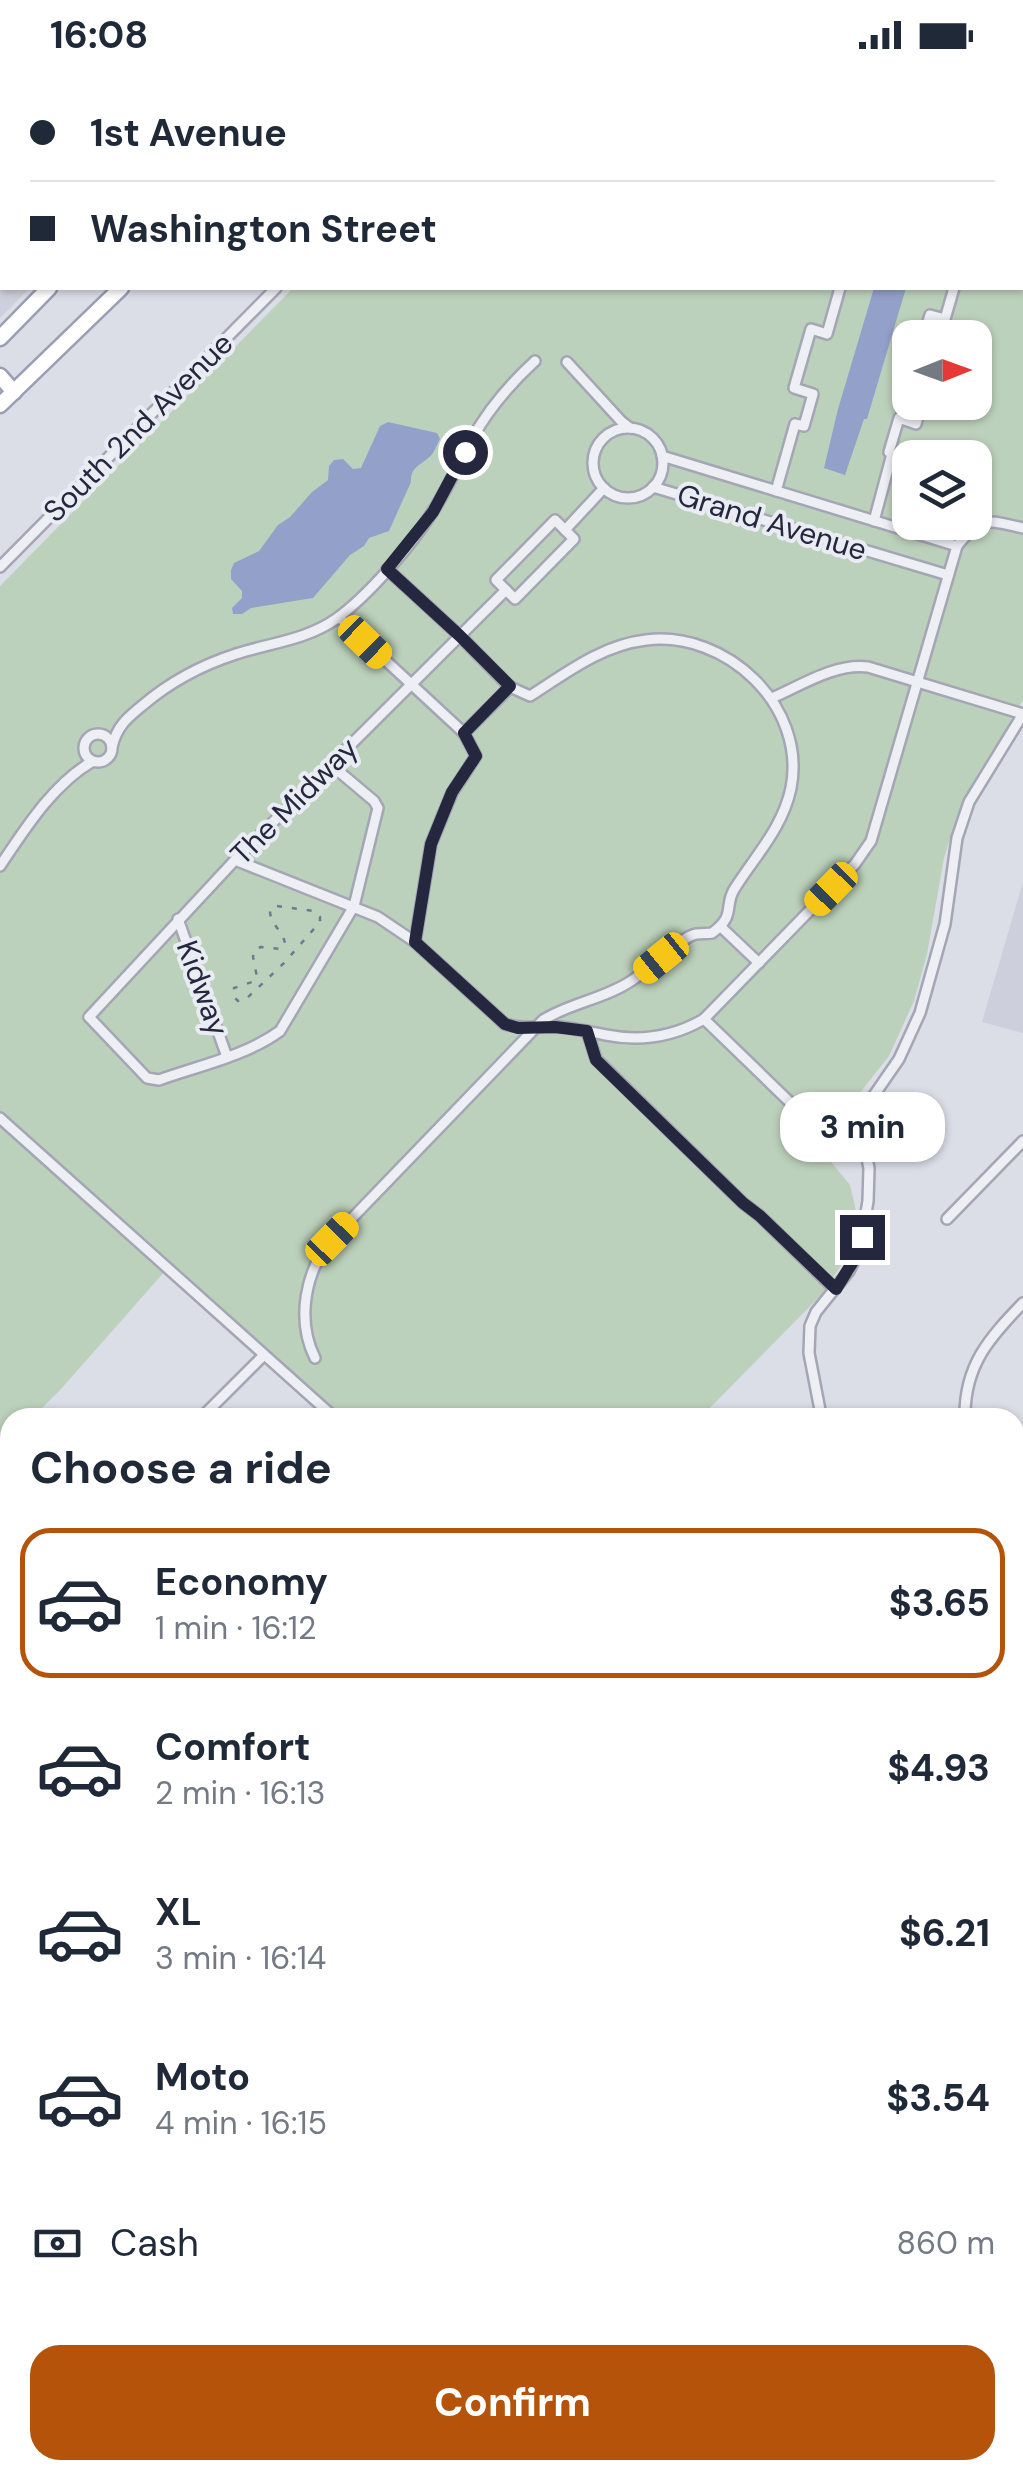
<!DOCTYPE html>
<html lang="en">
<head>
<meta charset="utf-8">
<style>
	:root { --surface:#fff; --page:#f6f6f7; --text:#1f2937; --muted:#747a83; --line:#e0e1e3; --accent:#b45309 }
	body { margin:0; font-family:"DM Sans",sans-serif; background:var(--page); color:var(--text); height:100vh; display:flex; flex-direction:column; font-size:38px; white-space:nowrap }
	* { box-sizing:border-box; margin:0 }
	p { font-size:32px; color:var(--muted) }
	.icon { flex:none; width:55px; height:55px; fill:none; stroke:currentColor; stroke-width:2; stroke-linecap:round; stroke-linejoin:round }
	.map { position:relative; flex:1; overflow:hidden }
	.panel { position:absolute; left:0px; top:1338px; width:1025px; height:1072px; display:flex; flex-direction:column; background:var(--surface); border-radius:30px 30px 0 0; box-shadow:0 2px 8px #0004 }
	.panel>* { flex:none }
	.hud { position:absolute; left:0px; top:0px; width:1025px; height:220px; box-shadow:0 2px 8px #0004; display:grid; align-content:center; height:220px; padding:0 30px; background:var(--surface) }
	.needle { width:65px; rotate:89deg }
	.tools { position:absolute; left:892px; top:250px; display:grid; gap:20px }
	.tools a { display:grid; place-items:center; width:100px; height:100px; border-radius:20px; background:var(--surface); box-shadow:0 2px 8px #0004; font-size:50px }
	.end { position:absolute; width:45px; height:45px; margin:-22px; border:12px solid #24273d; background:#fff; box-shadow:0 0 0 5px #fff }
	.from { border-radius:50% }
	.bubble { position:absolute; height:70px; border-radius:30px; background:var(--surface); box-shadow:0 2px 8px #0004; font-size:32px; font-weight:700; line-height:70px; text-align:center }
	.car { position:absolute; width:30px; height:60px; margin:-30px -15px; border-radius:12px; box-shadow:0 0 8px 2px #0007; background:linear-gradient(#f5c518 24%,#345 0 40%,#f5c518 0 76%,#345 0 86%,#f5c518 0) }
	.hud b { display:flex; align-items:center; gap:35px; height:95px; font-size:38px }
	.hud b+b { border-top:2px solid var(--line) }
	.hud i { width:25px; height:25px; background:var(--text) }
	ul { padding:0; list-style:none }
	li { display:flex; align-items:center; gap:30px; height:150px; margin:0 20px 15px; padding:0 10px; border:5px solid transparent; border-radius:30px }
	li div { flex:1 }
	li b { display:block; font-size:38px }
	li em { font-style:normal; font-weight:700 }
	li.current { border-color:var(--accent) }
	li>.icon { width:90px; height:90px; stroke-width:1.5 }
	h2 { padding:0 30px; font-size:45px; line-height:120px }
	.pay { display:flex; align-items:center; gap:25px; height:110px; padding:0 30px; font-size:38px }
	.pay p { margin-inline-start:auto }
	.cta { display:flex; gap:20px; margin-top:auto; padding:20px 30px }
	.cta a { flex:1; height:115px; border-radius:30px; background:var(--accent); color:#fff; font-size:40px; font-weight:700; line-height:115px; text-align:center }
	.status { display:flex; justify-content:space-between; align-items:center; height:70px; padding:0 50px; background:var(--surface); direction:ltr }
	.status svg { height:28px; fill:currentColor }
	.map>svg:first-child { display:block }
</style>
</head>
<body>
<div class="status"><b>16:08</b><svg viewBox="0 0 49 12"><path d="M0 12V9h3v3zM5 12V6h3v6zM10 12V3h3v9zM15 12V0h3v12zM26 1h20v11H26zM47 4h2v5h-2z"/></svg></div>
<div class="map">
<svg width="1023" height="2408" viewBox="0 0 1023 2408">
	<rect width="100%" height="100%" fill="#dbdde7"/>
	<g fill="#cdcfdc">
		<polygon points="2,110 2,218 30,218 0,248 0,112"/>
		<polygon points="1023,812 1023,963 982,952"/>
	</g>
	<path fill="#bcd1bb" fill-rule="evenodd" d="M524,0H1023V630L958,743L944,788L927,884L914,931L889,986L818,1076L850,1115L857,1145L852,1178L824,1222L701,1347L535,1348L527,1340L520,1348H338L166,1200L61,1319L33,1347L10,1348V1370L0,1380V516L293,218H1022V2H521ZM910,268H975V332H910ZM910,388H975V452H910Z"/>
	<g fill="#93a1ca">
		<polygon points="874,218 906,218 867,349 864,349 845,405 824,398 838,339"/>
		<path d="M388,352L437,363L440,369C439,371 434,381 433,383C424,395 410,395 411,412L389,461L369,468L364,476L350,485L313,528L251,538L242,544H233L232,538L242,528V521L231,509V500L234,493L259,481L278,455L290,447L312,422L328,410L329,396L334,390L343,389L353,399L361,398L380,356Z"/>
	</g>
	<g fill="none" stroke-linecap="round" stroke-linejoin="round">
		<defs>
			<g id="street">
				<polyline points="93,2 95,0"/>
				<polyline points="501,2 503,0"/>
				<polyline points="804,2 805,0"/>
				<polyline points="0,27 2,30"/>
				<polyline points="0,97 2,94"/>
				<polyline points="1022,113 1023,113"/>
				<polyline points="923,268 930,245 945,249 954,218"/>
				<polyline points="567,292 621,351 630,358"/>
				<circle cx="628" cy="393" r="35"/>
				<polyline points="662,386 957,476"/>
				<polyline points="653,417 948,505"/>
				<polyline points="776,421 795,354 804,356 813,324 794,318 811,259 827,264 840,218"/>
				<polygon points="555,450 574,469 515,529 496,510"/>
				<polyline points="874,451 892,384 889,382 899,348 916,354 922,332"/>
				<polyline points="565,460 604,418"/>
				<polyline points="0,497 276,218"/>
				<polyline points="387,499 460,566 510,617"/>
				<polyline points="342,550 464,663"/>
				<path d="M772,628C802,615 835,593 868,597L1023,644L969,732L957,768L945,854L920,943L899,989L868,1034L863,1069L869,1098L868,1131L862,1167L857,1185L849,1201L816,1242L810,1256L809,1283L820,1340L818,1348"/>
				<circle cx="98" cy="678" r="14"/>
				<path d="M112,677C117,656 127,648 143,635C170,612 202,595 236,584C270,573 306,570 336,549C369,525 411,476 433,441C448,418 459,392 473,367C489,339 511,313 535,291"/>
				<path d="M330,694L374,731L378,738L354,836L280,961C246,986 198,996 159,1010L147,1008L89,947L235,790L506,520"/>
				<path d="M235,790L378,847L415,872L505,954C524,960 540,956 559,957C575,958 590,962 606,965C641,972 673,967 704,949L831,1072L863,1069"/>
				<path d="M0,796C25,759 53,714 93,691"/>
				<polyline points="178,849 227,987"/>
				<polyline points="721,857 759,893"/>
				<path d="M704,949L855,794L871,771L957,476C982,445 986,450 1023,458"/>
				<polyline points="587,961 596,989 743,1133 760,1146 835,1219"/>
				<polyline points="0,1048 335,1348"/>
				<polyline points="947,1149 1023,1071"/>
				<path d="M315,1288C296,1250 305,1201 332,1169L543,950C570,933 604,929 631,911C648,901 680,867 696,864C702,863 707,864 712,863C737,845 723,836 735,818C756,785 783,757 791,718C807,636 726,560 646,570C602,575 566,603 530,626L510,617L464,663L476,686L452,723L431,774L415,872"/>
				<polyline points="201,1348 264,1285"/>
				<path d="M965,1348C964,1296 989,1268 1023,1233"/>
				<polyline points="0,1421 10,1415"/>
				<polyline points="1015,1447 1023,1439"/>
				<polyline points="0,1634 10,1643"/>
				<polyline points="0,1687 10,1677"/>
				<polyline points="1015,1695 1023,1687"/>
				<polyline points="0,1815 10,1823"/>
				<polyline points="1015,1833 1023,1825"/>
				<polyline points="1015,1980 1023,1973"/>
				<polyline points="0,1981 10,1990"/>
				<polyline points="0,2149 10,2158"/>
				<polyline points="1015,2191 1023,2182"/>
				<polyline points="0,2226 10,2216"/>
				<polyline points="0,2317 10,2326"/>
				<polyline points="1015,2370 1023,2369"/>
				<polyline points="91,2400 100,2408"/>
				<polyline points="263,2400 273,2408"/>
				<polyline points="451,2400 460,2408"/>
			</g>
			<g id="primary">
				<polyline points="256,2 258,0"/>
				<polyline points="312,2 314,0"/>
				<polyline points="0,268 49,218"/>
				<polyline points="0,306 14,322"/>
				<polyline points="0,335 121,218"/>
			</g>
		</defs>
		<use href="#street" stroke="#a4a6b4" stroke-width="14"/>
		<use href="#primary" stroke="#9a9eb3" stroke-width="19"/>
		<use href="#street" stroke="#eeeff5" stroke-width="9"/>
		<g stroke="#fff" stroke-width="12">
			<polyline points="0,1562 10,1571"/>
			<polyline points="0,1600 10,1609"/>
			<polyline points="0,1921 10,1911"/>
			<polyline points="1015,2234 1023,2234"/>
			<polyline points="1015,2254 1023,2254"/>
		</g>
		<use href="#primary" stroke="#fff" stroke-width="14"/>
		<path stroke="#737891" stroke-width="2.5" stroke-dasharray="5 10" stroke-linecap="butt" d="M277,836L314,841L320,847V852L284,893L245,930L238,931L233,926L234,918L252,912L257,907L253,887L254,880L261,877L280,879L285,874C284,862 270,854 270,841Z"/>
	</g>
	<g fill="none" stroke-linecap="round" stroke-linejoin="round">
		<polyline stroke="#24273d" stroke-width="12" points="465,382 433,442 387,499 460,566 510,616 464,663 476,686 452,722 431,774 415,872 505,954 518,958 555,957 587,961 596,990 743,1133 760,1146 836,1219 857,1185 862,1167"/>
	</g>
	<g text-anchor="middle" dominant-baseline="central" stroke-width="8" stroke-linejoin="round" paint-order="stroke">
		<g font-size="30" fill="#24273d" stroke="#eaecf4">
			<text transform="translate(138 357) rotate(-45)">South 2nd Avenue</text>
			<text transform="translate(772 452) rotate(17)">Grand Avenue</text>
			<text transform="translate(294 731) rotate(-45)">The Midway</text>
			<text transform="translate(203 918) rotate(70)">Kidway</text>
		</g>
	</g>
</svg>
<div class="tools">
<a><svg class="needle" viewBox="-14 -14 28 28"><path d="M0-13l5 13h-10z" fill="#e53935"/><path d="M0 13l5-13h-10z" fill="#747a83"/></svg></a>
<a><svg class="icon" aria-label="layers" viewBox="0 0 24 24"><path d="M12 4l9 5-9 5-9-5zM3 14l9 5 9-5"/></svg></a>
</div>
<i class="end from" style="left:465px;top:382px"></i>
<i class="end" style="left:862px;top:1167px"></i>
<div class="bubble" style="left:780px;top:1022px;width:165px">3 min</div>
<i class="car" style="left:365px;top:572px;rotate:134deg"></i>
<i class="car" style="left:831px;top:819px;rotate:224deg"></i>
<i class="car" style="left:661px;top:888px;rotate:231deg"></i>
<i class="car" style="left:332px;top:1169px;rotate:44deg"></i>
<div class="hud">
<b><i class="from"></i>1st Avenue</b>
<b><i></i>Washington Street</b>
</div>
<section class="panel">
<h2>Choose a ride</h2>
<ul>
<li class="current"><svg class="icon" aria-label="car" viewBox="0 0 24 24"><path d="M5 17H2v-5l4-1 3-4h7l3 4 3 1v5h-3M9 17h6M6 11h13"/><circle cx="7" cy="17" r="2"/><circle cx="17" cy="17" r="2"/></svg><div><b>Economy</b><p>1 min · 16:12</p></div><em>$3.65</em></li>
<li><svg class="icon" aria-label="car" viewBox="0 0 24 24"><path d="M5 17H2v-5l4-1 3-4h7l3 4 3 1v5h-3M9 17h6M6 11h13"/><circle cx="7" cy="17" r="2"/><circle cx="17" cy="17" r="2"/></svg><div><b>Comfort</b><p>2 min · 16:13</p></div><em>$4.93</em></li>
<li><svg class="icon" aria-label="car" viewBox="0 0 24 24"><path d="M5 17H2v-5l4-1 3-4h7l3 4 3 1v5h-3M9 17h6M6 11h13"/><circle cx="7" cy="17" r="2"/><circle cx="17" cy="17" r="2"/></svg><div><b>XL</b><p>3 min · 16:14</p></div><em>$6.21</em></li>
<li><svg class="icon" aria-label="car" viewBox="0 0 24 24"><path d="M5 17H2v-5l4-1 3-4h7l3 4 3 1v5h-3M9 17h6M6 11h13"/><circle cx="7" cy="17" r="2"/><circle cx="17" cy="17" r="2"/></svg><div><b>Moto</b><p>4 min · 16:15</p></div><em>$3.54</em></li>
</ul>
<div class="pay"><svg class="icon" aria-label="cash" viewBox="0 0 24 24"><path d="M3 7h18v10H3z"/><circle cx="12" cy="12" r="2"/></svg>Cash<p>860 m</p></div>
<div class="cta"><a>Confirm</a></div>
</section>
</div>
</body>
</html>
